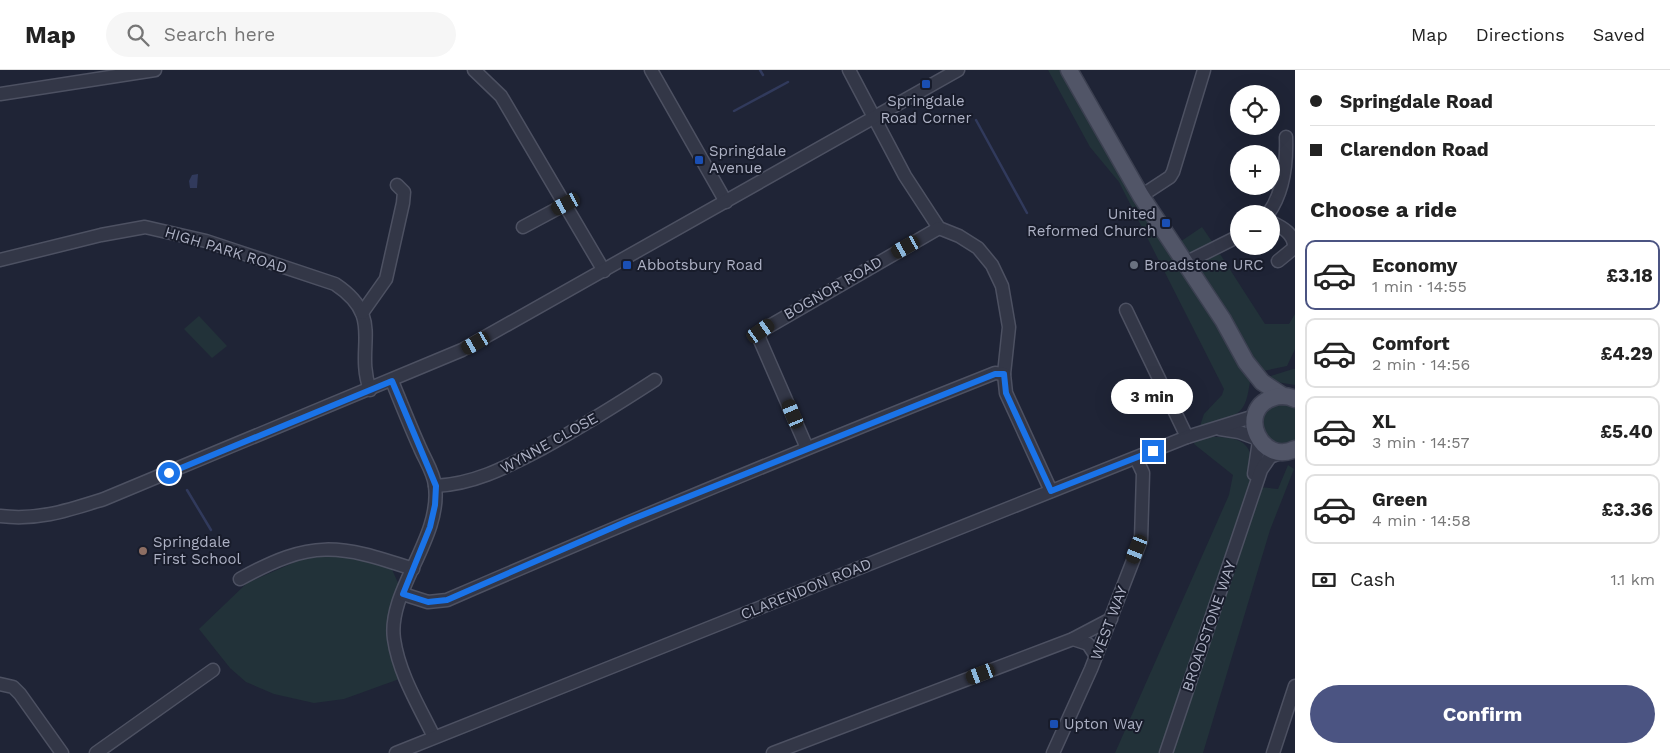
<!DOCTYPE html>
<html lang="en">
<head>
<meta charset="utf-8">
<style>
	:root { --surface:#fff; --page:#f6f6f6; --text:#222; --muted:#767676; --line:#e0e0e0; --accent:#4b5482 }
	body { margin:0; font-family:"Work Sans",sans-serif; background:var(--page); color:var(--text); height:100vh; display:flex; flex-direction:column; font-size:19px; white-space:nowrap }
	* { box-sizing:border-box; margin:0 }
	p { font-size:16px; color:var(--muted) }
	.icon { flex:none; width:28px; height:28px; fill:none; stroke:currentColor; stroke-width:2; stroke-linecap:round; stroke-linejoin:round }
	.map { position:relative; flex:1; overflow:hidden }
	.sheet { display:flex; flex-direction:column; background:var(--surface); width:375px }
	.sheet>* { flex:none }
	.banner { display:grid; align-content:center; height:110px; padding:0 15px; background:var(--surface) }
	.controls { position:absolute; left:1230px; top:15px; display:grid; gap:10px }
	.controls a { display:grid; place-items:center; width:50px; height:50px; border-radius:50%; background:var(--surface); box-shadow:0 5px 20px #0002; font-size:25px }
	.end { position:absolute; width:22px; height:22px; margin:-11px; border:6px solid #1a73e8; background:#fff; box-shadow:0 0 0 2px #fff }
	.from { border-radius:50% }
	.bubble { position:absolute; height:35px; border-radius:18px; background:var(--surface); box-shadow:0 5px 20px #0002; font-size:16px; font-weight:700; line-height:35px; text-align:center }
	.car { position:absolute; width:15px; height:30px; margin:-15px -8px; border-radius:6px; box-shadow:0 0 4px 1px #0007; background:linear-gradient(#222 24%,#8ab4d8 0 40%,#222 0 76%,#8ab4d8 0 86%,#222 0) }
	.banner b { display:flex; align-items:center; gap:18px; height:48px; font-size:19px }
	.banner b+b { border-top:1px solid var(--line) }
	.banner i { width:12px; height:12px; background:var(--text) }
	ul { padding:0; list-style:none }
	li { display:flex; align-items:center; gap:15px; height:70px; margin:0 10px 8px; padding:0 5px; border:2px solid var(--line); border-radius:10px }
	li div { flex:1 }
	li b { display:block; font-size:19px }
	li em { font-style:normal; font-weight:700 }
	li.selected { border-color:var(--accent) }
	li>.icon { width:45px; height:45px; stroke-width:1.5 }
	h2 { padding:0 15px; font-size:22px; line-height:60px }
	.pay { display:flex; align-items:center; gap:12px; height:55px; padding:0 15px; font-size:19px }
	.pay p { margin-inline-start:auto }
	.button { display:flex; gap:10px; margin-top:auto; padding:10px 15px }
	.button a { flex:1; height:58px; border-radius:30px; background:var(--accent); color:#fff; font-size:20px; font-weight:700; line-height:58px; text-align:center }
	header { display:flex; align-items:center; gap:30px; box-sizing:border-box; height:70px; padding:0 25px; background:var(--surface); border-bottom:1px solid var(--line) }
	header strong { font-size:24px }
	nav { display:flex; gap:28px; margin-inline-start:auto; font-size:18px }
	.search { width:350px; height:45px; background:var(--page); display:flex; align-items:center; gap:12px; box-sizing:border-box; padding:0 18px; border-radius:28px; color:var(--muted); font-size:19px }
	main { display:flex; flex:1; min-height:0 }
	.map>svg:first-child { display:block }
</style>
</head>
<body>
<header>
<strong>Map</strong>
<div class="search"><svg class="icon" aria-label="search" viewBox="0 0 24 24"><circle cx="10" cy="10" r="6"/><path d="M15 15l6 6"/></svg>Search here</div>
<nav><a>Map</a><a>Directions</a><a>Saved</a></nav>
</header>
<main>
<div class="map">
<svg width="1295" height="683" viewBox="0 0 1295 683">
	<rect width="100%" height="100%" fill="#1f2436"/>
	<g fill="#223239">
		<path d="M1048,0H1064L1171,178L1202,157L1213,173L1204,179L1207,189L1220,184L1265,254H1289L1295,244V279L1287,296L1263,301L1250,312C1245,344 1241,342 1213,356L1214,367C1229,367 1247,368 1251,386C1255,410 1238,452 1231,474C1208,544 1183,614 1159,683H1115L1229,425L1233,405L1194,374L1204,344L1222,325L1224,319L1119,112L1090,77Z"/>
		<polygon points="199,246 227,276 212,288 184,259"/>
		<polygon points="1293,299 1295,299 1295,315 1277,312 1268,307"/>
		<path d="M1284,332L1295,337V371C1283,380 1272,374 1262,364C1261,340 1262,340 1284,332Z"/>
		<polygon points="1288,395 1294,399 1270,460 1203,683 1173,683 1259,417 1278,419"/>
		<path d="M333,483L390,495L399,515C386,551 383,572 402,608L344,629L314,633L274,624L246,612L230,598L199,559L247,513L302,489Z"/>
	</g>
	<polygon fill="#313a5c" points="198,104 197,118 190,118 189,111 192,105"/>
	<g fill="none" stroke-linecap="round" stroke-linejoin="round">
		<g stroke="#313a5c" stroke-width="2.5">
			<polyline points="760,0 763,5"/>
			<polyline points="734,41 788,12"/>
			<polyline points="976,50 1027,143"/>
			<polyline points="187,420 211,460"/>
		</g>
		<defs>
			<g id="minor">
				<polyline points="474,0 501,26 604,201"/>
				<polyline points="651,0 726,132"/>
				<polyline points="849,0 905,106 939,158 959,166 978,178 992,195 1002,216 1009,257 1004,304 1006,323 1051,421"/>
				<polyline points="0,24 155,0"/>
				<polyline points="1141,126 1170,107 1173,102 1204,0"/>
				<path d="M1268,144C1284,122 1287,94 1286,67"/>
				<path d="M1271,152C1282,157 1295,164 1294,178L1278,191"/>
				<polyline points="523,157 566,134"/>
				<path d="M0,190L101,165L145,157L206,171L335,214C386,248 354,275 370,320"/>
				<polyline points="1185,193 1239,166"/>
				<polyline points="1126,240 1187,367"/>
				<polyline points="362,243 386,209 403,133 404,122 397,115"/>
				<path d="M392,311C401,333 410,356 420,378C425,390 434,403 435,416C442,468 387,521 394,569C399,604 419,636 434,667"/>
				<polyline points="1220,359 1239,362 1258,369"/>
				<polyline points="807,378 759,268 761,261 939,158"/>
				<polyline points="1254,404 1259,371"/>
				<path d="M435,416C476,414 508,396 543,378C581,357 618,334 655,310"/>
				<path d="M0,446C38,451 69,440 104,429L462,280L958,0"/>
				<path d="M240,509C312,469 338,474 413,499"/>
				<path d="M403,524L428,532L447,530C629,451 811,376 995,303L1004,304"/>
				<polyline points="1073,569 1088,574 1096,586"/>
				<polyline points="0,614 13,617 20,624 62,683"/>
				<polyline points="96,683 213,600"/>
				<polyline points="396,683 1187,367 1255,346"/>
				<polyline points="773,683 1073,569 1111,549"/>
				<polyline points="1053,683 1091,599 1141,470 1143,403 1136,388"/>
				<polyline points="1166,683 1261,400 1270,387 1280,383"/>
				<polyline points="1273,683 1295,616"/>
			</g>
			<g id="major">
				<polyline points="1069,0 1141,126 1223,250 1246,292 1262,312 1283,326"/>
				<path d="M1295,329C1287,325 1280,325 1272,328C1236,341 1261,396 1295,379"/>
			</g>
		</defs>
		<use href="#minor" stroke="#4d5162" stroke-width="15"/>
		<use href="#major" stroke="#3c4051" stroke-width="19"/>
		<use href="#minor" stroke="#333747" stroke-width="12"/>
		<use href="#major" stroke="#515567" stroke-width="16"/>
	</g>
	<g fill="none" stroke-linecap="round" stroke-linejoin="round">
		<polyline stroke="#1a73e8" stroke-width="6" points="169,403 392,311 436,416 435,435 430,457 403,524 428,532 447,530 630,450 995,304 1004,304 1006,323 1051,421 1153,381"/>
	</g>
	<g fill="#1a4fb4" stroke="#181c2b" stroke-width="2">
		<rect x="921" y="9" width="10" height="10" rx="2.5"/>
		<rect x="694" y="85" width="10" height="10" rx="2.5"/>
		<rect x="1161" y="148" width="10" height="10" rx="2.5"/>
		<rect x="622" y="190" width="10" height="10" rx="2.5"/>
		<rect x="1049" y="649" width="10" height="10" rx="2.5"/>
	</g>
	<circle fill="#6b7280" stroke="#181c2b" stroke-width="2" cx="1134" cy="195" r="5"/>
	<circle fill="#8d6e63" stroke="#181c2b" stroke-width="2" cx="143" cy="481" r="5"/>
	<g text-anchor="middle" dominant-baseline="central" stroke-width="4" stroke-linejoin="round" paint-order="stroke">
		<g font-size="15" fill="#adb1c4" stroke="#181c2b" text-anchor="start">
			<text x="926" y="31" text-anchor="middle">Springdale<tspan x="926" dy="17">Road Corner</tspan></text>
			<text x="709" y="81">Springdale<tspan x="709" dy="17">Avenue</tspan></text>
			<text x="1156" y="144" text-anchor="end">United<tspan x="1156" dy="17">Reformed Church</tspan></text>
			<text x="637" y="195">Abbotsbury Road</text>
			<text x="1144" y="195">Broadstone URC</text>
			<text x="153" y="472">Springdale<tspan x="153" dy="17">First School</tspan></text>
			<text x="1064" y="654">Upton Way</text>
		</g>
		<g font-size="15" fill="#adb1c4" stroke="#181c2b">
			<text transform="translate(226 180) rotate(17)">HIGH PARK ROAD</text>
			<text transform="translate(833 218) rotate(-30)">BOGNOR ROAD</text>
			<text transform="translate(549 373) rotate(-29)">WYNNE CLOSE</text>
			<text transform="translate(806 519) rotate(-22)">CLARENDON ROAD</text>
			<text transform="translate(1109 553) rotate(-69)">WEST WAY</text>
			<text transform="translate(1209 556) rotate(-71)">BROADSTONE WAY</text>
		</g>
	</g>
</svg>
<div class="controls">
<a><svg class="icon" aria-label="locate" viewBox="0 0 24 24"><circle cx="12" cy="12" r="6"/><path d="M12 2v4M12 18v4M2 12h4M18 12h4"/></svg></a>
<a>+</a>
<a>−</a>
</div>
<i class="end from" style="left:169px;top:403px"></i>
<i class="end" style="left:1153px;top:381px"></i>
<div class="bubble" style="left:1111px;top:309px;width:82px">3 min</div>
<i class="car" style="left:566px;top:134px;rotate:242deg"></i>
<i class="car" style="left:906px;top:177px;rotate:241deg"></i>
<i class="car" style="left:761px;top:261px;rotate:55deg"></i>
<i class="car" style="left:476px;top:273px;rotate:240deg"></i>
<i class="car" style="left:793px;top:344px;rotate:337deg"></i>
<i class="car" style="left:1137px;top:479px;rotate:202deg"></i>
<i class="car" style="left:981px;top:604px;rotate:249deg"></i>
</div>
<section class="sheet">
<div class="banner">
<b><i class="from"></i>Springdale Road</b>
<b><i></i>Clarendon Road</b>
</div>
<h2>Choose a ride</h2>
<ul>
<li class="selected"><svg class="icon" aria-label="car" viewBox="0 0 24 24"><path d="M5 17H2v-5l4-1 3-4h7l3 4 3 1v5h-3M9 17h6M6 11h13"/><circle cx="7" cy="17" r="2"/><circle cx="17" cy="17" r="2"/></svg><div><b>Economy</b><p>1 min · 14:55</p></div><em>£3.18</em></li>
<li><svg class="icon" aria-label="car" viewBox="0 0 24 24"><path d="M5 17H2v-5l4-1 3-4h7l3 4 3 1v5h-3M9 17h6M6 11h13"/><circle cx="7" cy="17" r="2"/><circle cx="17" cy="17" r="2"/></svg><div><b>Comfort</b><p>2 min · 14:56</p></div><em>£4.29</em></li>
<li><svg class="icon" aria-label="car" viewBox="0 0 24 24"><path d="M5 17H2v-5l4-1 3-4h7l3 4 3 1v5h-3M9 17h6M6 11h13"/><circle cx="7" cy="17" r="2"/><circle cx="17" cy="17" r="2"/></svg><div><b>XL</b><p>3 min · 14:57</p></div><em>£5.40</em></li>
<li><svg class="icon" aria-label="car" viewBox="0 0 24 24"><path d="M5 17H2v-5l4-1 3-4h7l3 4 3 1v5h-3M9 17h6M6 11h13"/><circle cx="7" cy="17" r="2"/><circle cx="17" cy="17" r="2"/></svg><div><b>Green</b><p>4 min · 14:58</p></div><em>£3.36</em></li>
</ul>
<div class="pay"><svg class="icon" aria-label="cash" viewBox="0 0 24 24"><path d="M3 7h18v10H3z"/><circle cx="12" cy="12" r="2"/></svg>Cash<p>1.1 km</p></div>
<div class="button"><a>Confirm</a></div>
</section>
</main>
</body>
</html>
